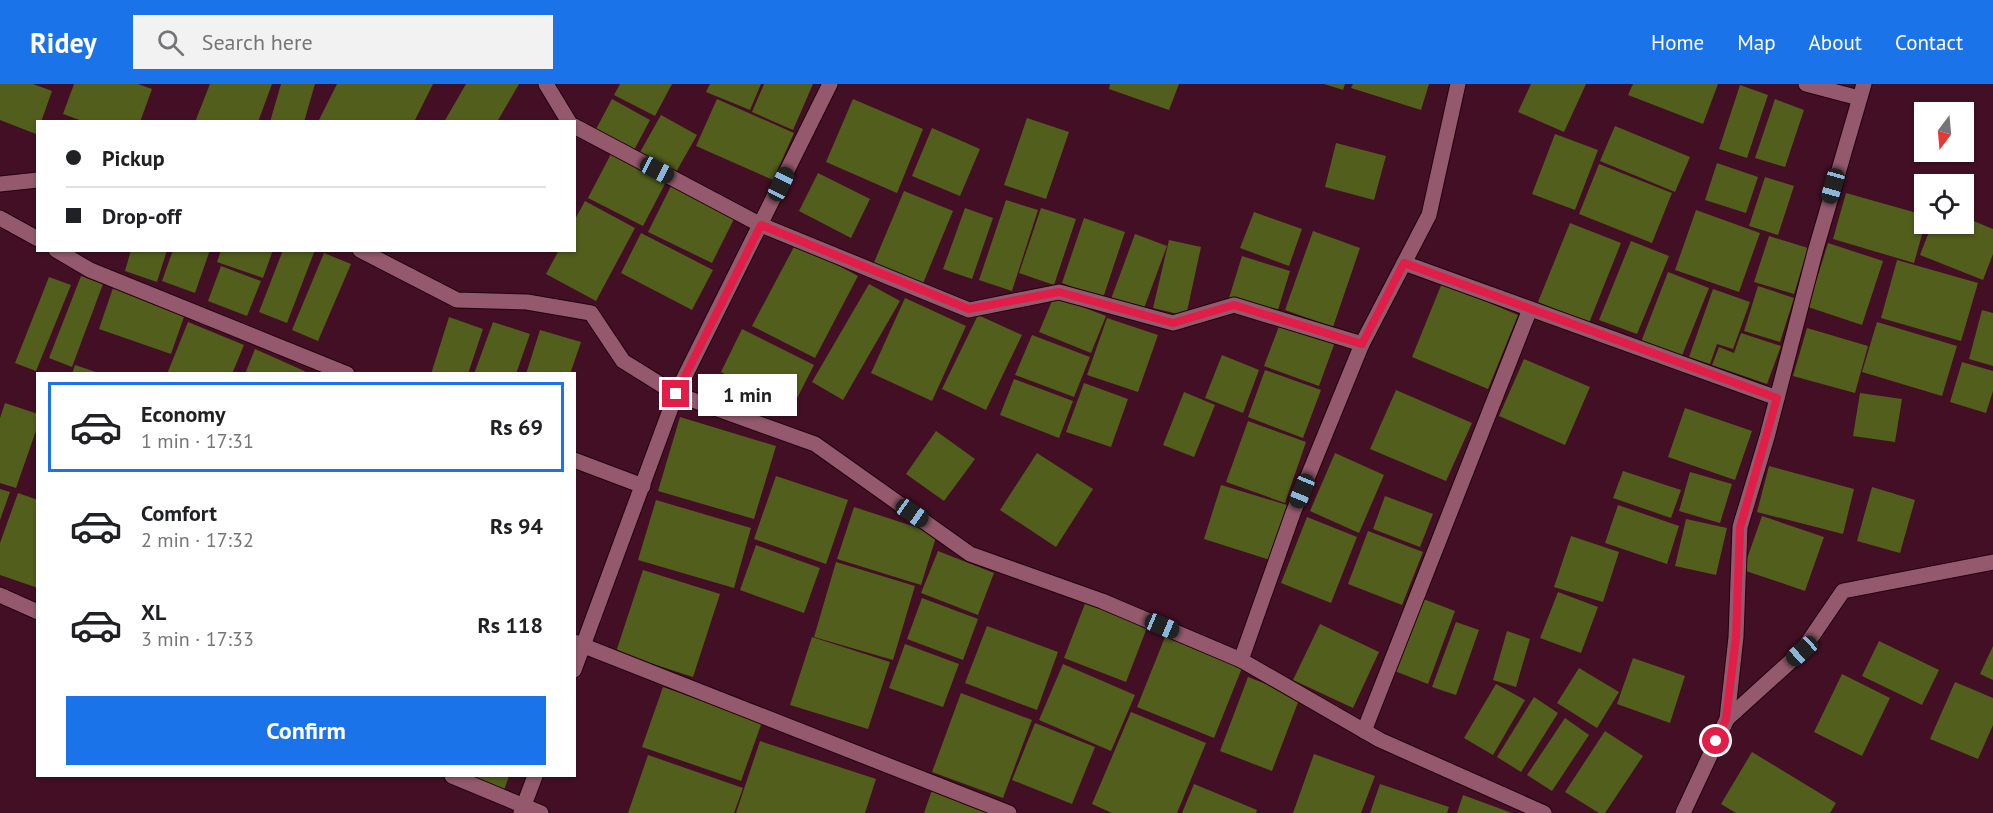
<!DOCTYPE html>
<html lang="en">
<head>
<meta charset="utf-8">
<style>
	:root { --surface:#fff; --page:#f2f2f2; --text:#202124; --muted:#757577; --line:#e0e0e0; --accent:#1a73e8 }
	body { margin:0; font-family:"PT Sans",sans-serif; background:var(--page); color:var(--text); height:100vh; display:flex; flex-direction:column; font-size:22px; white-space:nowrap }
	* { box-sizing:border-box; margin:0 }
	p { font-size:20px; color:var(--muted) }
	.icon { flex:none; width:33px; height:33px; fill:none; stroke:currentColor; stroke-width:2; stroke-linecap:round; stroke-linejoin:round }
	.map { position:relative; flex:1; overflow:hidden }
	.drawer { position:absolute; left:36px; top:288px; width:540px; height:405px; display:flex; flex-direction:column; background:var(--surface); border-radius:0px; box-shadow:0 2px 4px #0004 }
	.drawer>* { flex:none }
	.guide { position:absolute; left:36px; top:36px; width:540px; height:132px; border-radius:0px; box-shadow:0 2px 4px #0004; display:grid; align-content:center; height:132px; padding:0 30px; background:var(--surface) }
	.needle { width:39px; rotate:196deg }
	.controls { position:absolute; left:1914px; top:18px; display:grid; gap:12px }
	.controls a { display:grid; place-items:center; width:60px; height:60px; border-radius:0px; background:var(--surface); box-shadow:0 2px 4px #0004; font-size:30px }
	.end { position:absolute; width:27px; height:27px; margin:-14px; border:8px solid #e11d48; background:#fff; box-shadow:0 0 0 3px #fff }
	.from { border-radius:50% }
	.bubble { position:absolute; height:42px; border-radius:0px; background:var(--surface); box-shadow:0 2px 4px #0004; font-size:20px; font-weight:600; line-height:42px; text-align:center }
	.car { position:absolute; width:18px; height:36px; margin:-18px -9px; border-radius:8px; box-shadow:0 0 4px 2px #0007; background:linear-gradient(#222 24%,#8ab4d8 0 40%,#222 0 76%,#8ab4d8 0 86%,#222 0) }
	.guide b { display:flex; align-items:center; gap:21px; height:57px; font-size:22px }
	.guide b+b { border-top:2px solid var(--line) }
	.guide i { width:15px; height:15px; background:var(--text) }
	ul { padding:10px 0 0; list-style:none }
	li { display:flex; align-items:center; gap:18px; height:90px; margin:0 12px 9px; padding:0 18px; border:3px solid transparent; border-radius:0px }
	li div { flex:1 }
	li b { display:block; font-size:22px }
	li em { font-style:normal; font-weight:600 }
	li.on { border-color:var(--accent) }
	li>.icon { width:54px; height:54px; stroke-width:1.5 }
	.primary-button { display:flex; gap:12px; margin-top:auto; padding:12px 30px }
	.primary-button a { flex:1; height:69px; border-radius:0px; background:var(--accent); color:#fff; font-size:24px; font-weight:600; line-height:69px; text-align:center }
	header { display:flex; align-items:center; gap:36px; box-sizing:border-box; height:84px; padding:0 30px; background:var(--accent); color:#fff }
	header strong { font-size:28px }
	nav { display:flex; gap:33px; margin-inline-start:auto; font-size:21px }
	.search { width:420px; height:54px; background:var(--page); display:flex; align-items:center; gap:15px; box-sizing:border-box; padding:0 21px; border-radius:0px; color:var(--muted); font-size:22px }
	.map>svg:first-child { display:block }
</style>
</head>
<body>
<header>
<strong>Ridey</strong>
<div class="search"><svg class="icon" aria-label="search" viewBox="0 0 24 24"><circle cx="10" cy="10" r="6"/><path d="M15 15l6 6"/></svg>Search here</div>
<nav><a>Home</a><a>Map</a><a>About</a><a>Contact</a></nav>
</header>
<div class="map">
<svg width="1993" height="729" viewBox="0 0 1993 729">
	<rect width="100%" height="100%" fill="#430f25"/>
	<g fill="#525e1b">
		<polygon points="0,0 33,0 52,7 41,38 38,38 36,50 0,36"/>
		<polygon points="74,0 138,0 152,5 140,38 85,38 63,30"/>
		<polygon points="210,0 272,0 258,38 195,38"/>
		<polygon points="281,0 315,0 304,38 270,38"/>
		<polygon points="337,0 433,0 414,38 318,38"/>
		<polygon points="466,0 519,0 497,38 444,38"/>
		<polygon points="620,0 672,0 655,32 614,11"/>
		<polygon points="710,0 761,0 750,26 706,8"/>
		<polygon points="764,0 813,0 793,46 752,28"/>
		<polygon points="1110,0 1179,0 1169,26 1109,5"/>
		<polygon points="1324,0 1345,0 1343,6"/>
		<polygon points="1353,0 1429,0 1421,26 1351,4"/>
		<polygon points="1531,0 1586,0 1564,48 1518,28"/>
		<polygon points="1633,0 1718,0 1703,40 1628,11"/>
		<polygon points="1740,1 1768,11 1747,74 1719,65"/>
		<polygon points="612,15 650,36 633,68 595,47"/>
		<polygon points="717,15 794,49 773,96 696,62"/>
		<polygon points="853,15 923,45 897,109 826,78"/>
		<polygon points="1775,15 1804,26 1785,83 1755,74"/>
		<polygon points="661,31 697,51 675,90 639,70"/>
		<polygon points="1027,34 1069,48 1046,115 1004,101"/>
		<polygon points="1615,42 1690,73 1675,108 1600,77"/>
		<polygon points="932,44 980,65 960,112 912,92"/>
		<polygon points="1555,50 1598,66 1575,126 1532,110"/>
		<polygon points="1336,59 1386,72 1374,116 1325,103"/>
		<polygon points="612,68 667,96 643,142 588,114"/>
		<polygon points="1717,79 1758,93 1746,129 1705,116"/>
		<polygon points="1599,80 1672,109 1652,159 1579,130"/>
		<polygon points="818,89 870,115 851,154 799,127"/>
		<polygon points="1765,93 1794,102 1778,151 1749,142"/>
		<polygon points="672,100 736,131 712,179 648,148"/>
		<polygon points="904,107 953,127 919,209 870,188"/>
		<polygon points="1846,109 1924,131 1925,140 1914,179 1833,155"/>
		<polygon points="1006,116 1038,126 1012,207 979,196"/>
		<polygon points="585,117 635,144 596,217 546,190 559,166 574,166 574,137"/>
		<polygon points="965,124 993,134 972,195 943,185"/>
		<polygon points="1041,124 1076,135 1054,201 1019,189"/>
		<polygon points="1696,126 1760,149 1739,208 1675,186"/>
		<polygon points="1254,128 1302,145 1289,182 1240,164"/>
		<polygon points="1964,133 1993,145 1993,170 1983,196 1920,171 1932,140 1964,140"/>
		<polygon points="1084,134 1125,148 1103,214 1062,199"/>
		<polygon points="1570,139 1621,159 1589,239 1538,218"/>
		<polygon points="1313,147 1360,164 1333,243 1285,226"/>
		<polygon points="641,149 713,186 692,226 621,189"/>
		<polygon points="1135,150 1167,162 1143,227 1111,215"/>
		<polygon points="1769,152 1808,164 1794,210 1754,198"/>
		<polygon points="1169,156 1201,163 1186,232 1153,224"/>
		<polygon points="1631,157 1669,172 1637,250 1599,236"/>
		<polygon points="796,159 858,192 815,274 752,242"/>
		<polygon points="1828,159 1883,177 1862,241 1808,223"/>
		<polygon points="131,166 167,166 157,198 125,187"/>
		<polygon points="173,166 210,166 195,209 162,197"/>
		<polygon points="221,166 273,166 263,194 217,178"/>
		<polygon points="283,166 315,166 287,239 259,228"/>
		<polygon points="324,169 351,180 318,257 292,246"/>
		<polygon points="1242,172 1290,187 1277,229 1229,214"/>
		<polygon points="1897,176 1978,199 1961,257 1881,234"/>
		<polygon points="221,182 261,197 247,232 208,217"/>
		<polygon points="1668,188 1709,204 1681,274 1641,258"/>
		<polygon points="81,192 103,200 72,283 49,274"/>
		<polygon points="49,193 71,201 36,287 15,279"/>
		<polygon points="1442,199 1518,231 1488,305 1412,273"/>
		<polygon points="869,200 900,217 843,316 812,298"/>
		<polygon points="1758,202 1794,214 1780,258 1744,247"/>
		<polygon points="113,204 185,230 171,270 99,245"/>
		<polygon points="1713,205 1750,218 1733,265 1717,260 1710,280 1689,273"/>
		<polygon points="1054,212 1106,232 1091,269 1039,248"/>
		<polygon points="905,214 966,242 932,317 871,289"/>
		<polygon points="1982,226 1993,229 1993,282 1969,275"/>
		<polygon points="978,231 1022,251 986,326 942,305"/>
		<polygon points="449,233 483,245 468,290 431,290"/>
		<polygon points="1107,234 1158,251 1138,308 1087,291"/>
		<polygon points="1281,237 1335,258 1319,302 1264,282"/>
		<polygon points="188,238 244,261 232,290 167,290"/>
		<polygon points="493,238 530,250 516,290 474,290"/>
		<polygon points="1877,238 1957,262 1942,312 1862,288"/>
		<polygon points="1807,244 1868,262 1855,309 1793,292"/>
		<polygon points="742,245 814,281 792,324 721,288"/>
		<polygon points="540,246 581,258 570,290 526,290"/>
		<polygon points="1741,249 1781,262 1767,300 1712,281 1719,263 1734,269"/>
		<polygon points="1032,251 1090,273 1074,313 1015,291"/>
		<polygon points="255,265 311,290 245,290"/>
		<polygon points="1222,271 1259,286 1243,329 1205,314"/>
		<polygon points="1524,275 1590,303 1565,361 1499,332"/>
		<polygon points="1962,278 1993,287 1993,307 1986,329 1950,318"/>
		<polygon points="75,281 99,289 98,290 72,290"/>
		<polygon points="1265,286 1321,306 1303,354 1248,333"/>
		<polygon points="1014,295 1073,317 1059,354 1000,331"/>
		<polygon points="1084,299 1128,315 1111,363 1066,348"/>
		<polygon points="1396,306 1472,339 1446,397 1370,365"/>
		<polygon points="1184,308 1215,321 1194,373 1163,361"/>
		<polygon points="1860,309 1902,315 1895,358 1853,352"/>
		<polygon points="5,319 38,330 38,341 16,404 0,399 0,334"/>
		<polygon points="1685,324 1752,347 1735,396 1668,373"/>
		<polygon points="680,333 776,362 754,435 658,407"/>
		<polygon points="1248,337 1306,358 1285,419 1226,398"/>
		<polygon points="936,347 975,375 944,417 906,390"/>
		<polygon points="1037,369 1093,405 1056,463 1000,426"/>
		<polygon points="1335,369 1384,391 1359,449 1310,427"/>
		<polygon points="1769,382 1854,405 1843,450 1757,428"/>
		<polygon points="1623,387 1681,406 1671,434 1613,414"/>
		<polygon points="1690,388 1732,400 1720,439 1679,427"/>
		<polygon points="776,392 848,416 826,480 754,455"/>
		<polygon points="1221,401 1287,421 1270,476 1204,455"/>
		<polygon points="1872,403 1915,416 1900,469 1857,457"/>
		<polygon points="0,405 10,408 0,436"/>
		<polygon points="18,409 38,416 38,504 0,491 0,459"/>
		<polygon points="1385,412 1433,430 1420,463 1373,445"/>
		<polygon points="656,416 751,444 734,504 638,476"/>
		<polygon points="1618,421 1679,442 1667,480 1605,459"/>
		<polygon points="854,423 937,450 921,501 837,475"/>
		<polygon points="1762,432 1824,453 1805,507 1743,486"/>
		<polygon points="1307,433 1357,453 1331,519 1281,499"/>
		<polygon points="1686,435 1727,444 1716,491 1675,482"/>
		<polygon points="1368,447 1423,468 1402,521 1348,500"/>
		<polygon points="1571,452 1619,468 1603,518 1554,503"/>
		<polygon points="756,461 820,484 804,529 740,506"/>
		<polygon points="938,467 994,489 978,531 921,509"/>
		<polygon points="836,478 915,502 893,576 814,553"/>
		<polygon points="643,486 720,510 693,593 616,568"/>
		<polygon points="1558,508 1598,523 1581,569 1540,554"/>
		<polygon points="1418,513 1455,527 1428,600 1392,586"/>
		<polygon points="922,514 978,535 963,576 907,555"/>
		<polygon points="1086,517 1148,541 1126,598 1064,574"/>
		<polygon points="1456,538 1479,546 1456,611 1432,603"/>
		<polygon points="1320,540 1379,568 1353,624 1293,596"/>
		<polygon points="987,542 1058,568 1037,626 965,599"/>
		<polygon points="1507,547 1530,555 1516,603 1493,596"/>
		<polygon points="812,553 890,578 868,645 790,621"/>
		<polygon points="1165,553 1242,584 1214,654 1137,623"/>
		<polygon points="1879,557 1939,586 1922,621 1862,592"/>
		<polygon points="905,560 959,580 943,623 889,604"/>
		<polygon points="1993,562 1993,596 1980,590"/>
		<polygon points="1633,574 1685,592 1670,639 1617,620"/>
		<polygon points="1063,580 1135,611 1111,667 1039,636"/>
		<polygon points="1579,584 1619,608 1597,644 1557,619"/>
		<polygon points="1842,590 1890,614 1862,672 1814,648"/>
		<polygon points="1248,593 1300,613 1272,687 1220,667"/>
		<polygon points="1955,598 1993,614 1993,641 1978,675 1930,655"/>
		<polygon points="1496,600 1525,616 1493,671 1464,654"/>
		<polygon points="663,603 762,638 741,697 642,663"/>
		<polygon points="961,609 1032,636 1003,714 932,688"/>
		<polygon points="1534,613 1558,629 1521,688 1497,673"/>
		<polygon points="1131,628 1206,659 1177,729 1112,729 1092,720"/>
		<polygon points="1565,634 1589,651 1552,707 1527,691"/>
		<polygon points="1035,639 1095,663 1072,720 1012,696"/>
		<polygon points="1605,647 1643,672 1605,729 1599,729 1565,708"/>
		<polygon points="760,657 876,695 865,729 736,729"/>
		<polygon points="1752,668 1836,719 1830,729 1736,729 1721,720"/>
		<polygon points="1314,670 1375,692 1361,729 1293,729"/>
		<polygon points="648,671 743,704 734,729 628,729"/>
		<polygon points="459,692 509,692 503,709"/>
		<polygon points="1194,700 1257,726 1256,729 1182,729"/>
		<polygon points="1380,700 1449,723 1447,729 1370,729"/>
		<polygon points="933,703 990,729 924,729"/>
		<polygon points="1463,711 1512,729 1457,729"/>
	</g>
	<g fill="none" stroke-linecap="round" stroke-linejoin="round">
		<defs>
			<g id="minor">
				<polyline points="546,0 569,38"/>
				<polyline points="1458,0 1429,131 1362,260 1293,429 1241,576 1380,656 1544,729"/>
				<polyline points="1806,0 1859,14"/>
				<polyline points="574,42 761,141 969,226 1059,208 1173,239 1234,221 1362,260"/>
				<polyline points="0,100 38,96"/>
				<polyline points="0,134 38,155"/>
				<polyline points="56,166 90,186 347,290"/>
				<polyline points="360,166 457,216 527,218 591,229 623,277 676,310 830,0"/>
				<polyline points="1404,179 1777,314"/>
				<polyline points="574,376 643,402"/>
				<polyline points="0,511 38,528"/>
				<polyline points="574,558 1009,729"/>
				<polyline points="574,586 676,310 815,360 970,470 1102,517 1241,576"/>
				<polyline points="1727,635 1802,567 1843,507 1993,478"/>
				<polyline points="1364,647 1530,225"/>
				<polyline points="452,692 541,729"/>
				<polyline points="521,729 535,692"/>
				<polyline points="1683,729 1727,635 1736,553 1740,443 1767,353 1815,168 1864,0"/>
			</g>
		</defs>
		<use href="#minor" stroke="#22000e" stroke-width="17"/>
		<use href="#minor" stroke="#94596c" stroke-width="15"/>
	</g>
	<g fill="none" stroke-linecap="round" stroke-linejoin="round">
		<polyline stroke="#e11d48" stroke-width="8" points="676,310 761,141 969,225 1059,208 1173,239 1234,221 1362,260 1404,179 1777,314 1740,444 1736,553 1726,635 1716,657"/>
	</g>
</svg>
<div class="controls">
<a><svg class="needle" viewBox="-14 -14 28 28"><path d="M0-13l5 13h-10z" fill="#e53935"/><path d="M0 13l5-13h-10z" fill="#757577"/></svg></a>
<a><svg class="icon" aria-label="locate" viewBox="0 0 24 24"><circle cx="12" cy="12" r="6"/><path d="M12 2v4M12 18v4M2 12h4M18 12h4"/></svg></a>
</div>
<i class="end from" style="left:1716px;top:657px"></i>
<i class="end" style="left:676px;top:310px"></i>
<div class="bubble" style="left:698px;top:290px;width:99px">1 min</div>
<i class="car" style="left:657px;top:86px;rotate:118deg"></i>
<i class="car" style="left:781px;top:100px;rotate:26deg"></i>
<i class="car" style="left:1833px;top:102px;rotate:196deg"></i>
<i class="car" style="left:1302px;top:407px;rotate:202deg"></i>
<i class="car" style="left:912px;top:429px;rotate:125deg"></i>
<i class="car" style="left:1162px;top:542px;rotate:113deg"></i>
<i class="car" style="left:1802px;top:567px;rotate:228deg"></i>
<div class="guide">
<b><i class="from"></i>Pickup</b>
<b><i></i>Drop-off</b>
</div>
<section class="drawer">
<ul>
<li class="on"><svg class="icon" aria-label="car" viewBox="0 0 24 24"><path d="M5 17H2v-5l4-1 3-4h7l3 4 3 1v5h-3M9 17h6M6 11h13"/><circle cx="7" cy="17" r="2"/><circle cx="17" cy="17" r="2"/></svg><div><b>Economy</b><p>1 min · 17:31</p></div><em>Rs 69</em></li>
<li><svg class="icon" aria-label="car" viewBox="0 0 24 24"><path d="M5 17H2v-5l4-1 3-4h7l3 4 3 1v5h-3M9 17h6M6 11h13"/><circle cx="7" cy="17" r="2"/><circle cx="17" cy="17" r="2"/></svg><div><b>Comfort</b><p>2 min · 17:32</p></div><em>Rs 94</em></li>
<li><svg class="icon" aria-label="car" viewBox="0 0 24 24"><path d="M5 17H2v-5l4-1 3-4h7l3 4 3 1v5h-3M9 17h6M6 11h13"/><circle cx="7" cy="17" r="2"/><circle cx="17" cy="17" r="2"/></svg><div><b>XL</b><p>3 min · 17:33</p></div><em>Rs 118</em></li>
</ul>
<div class="primary-button"><a>Confirm</a></div>
</section>
</div>
</body>
</html>
